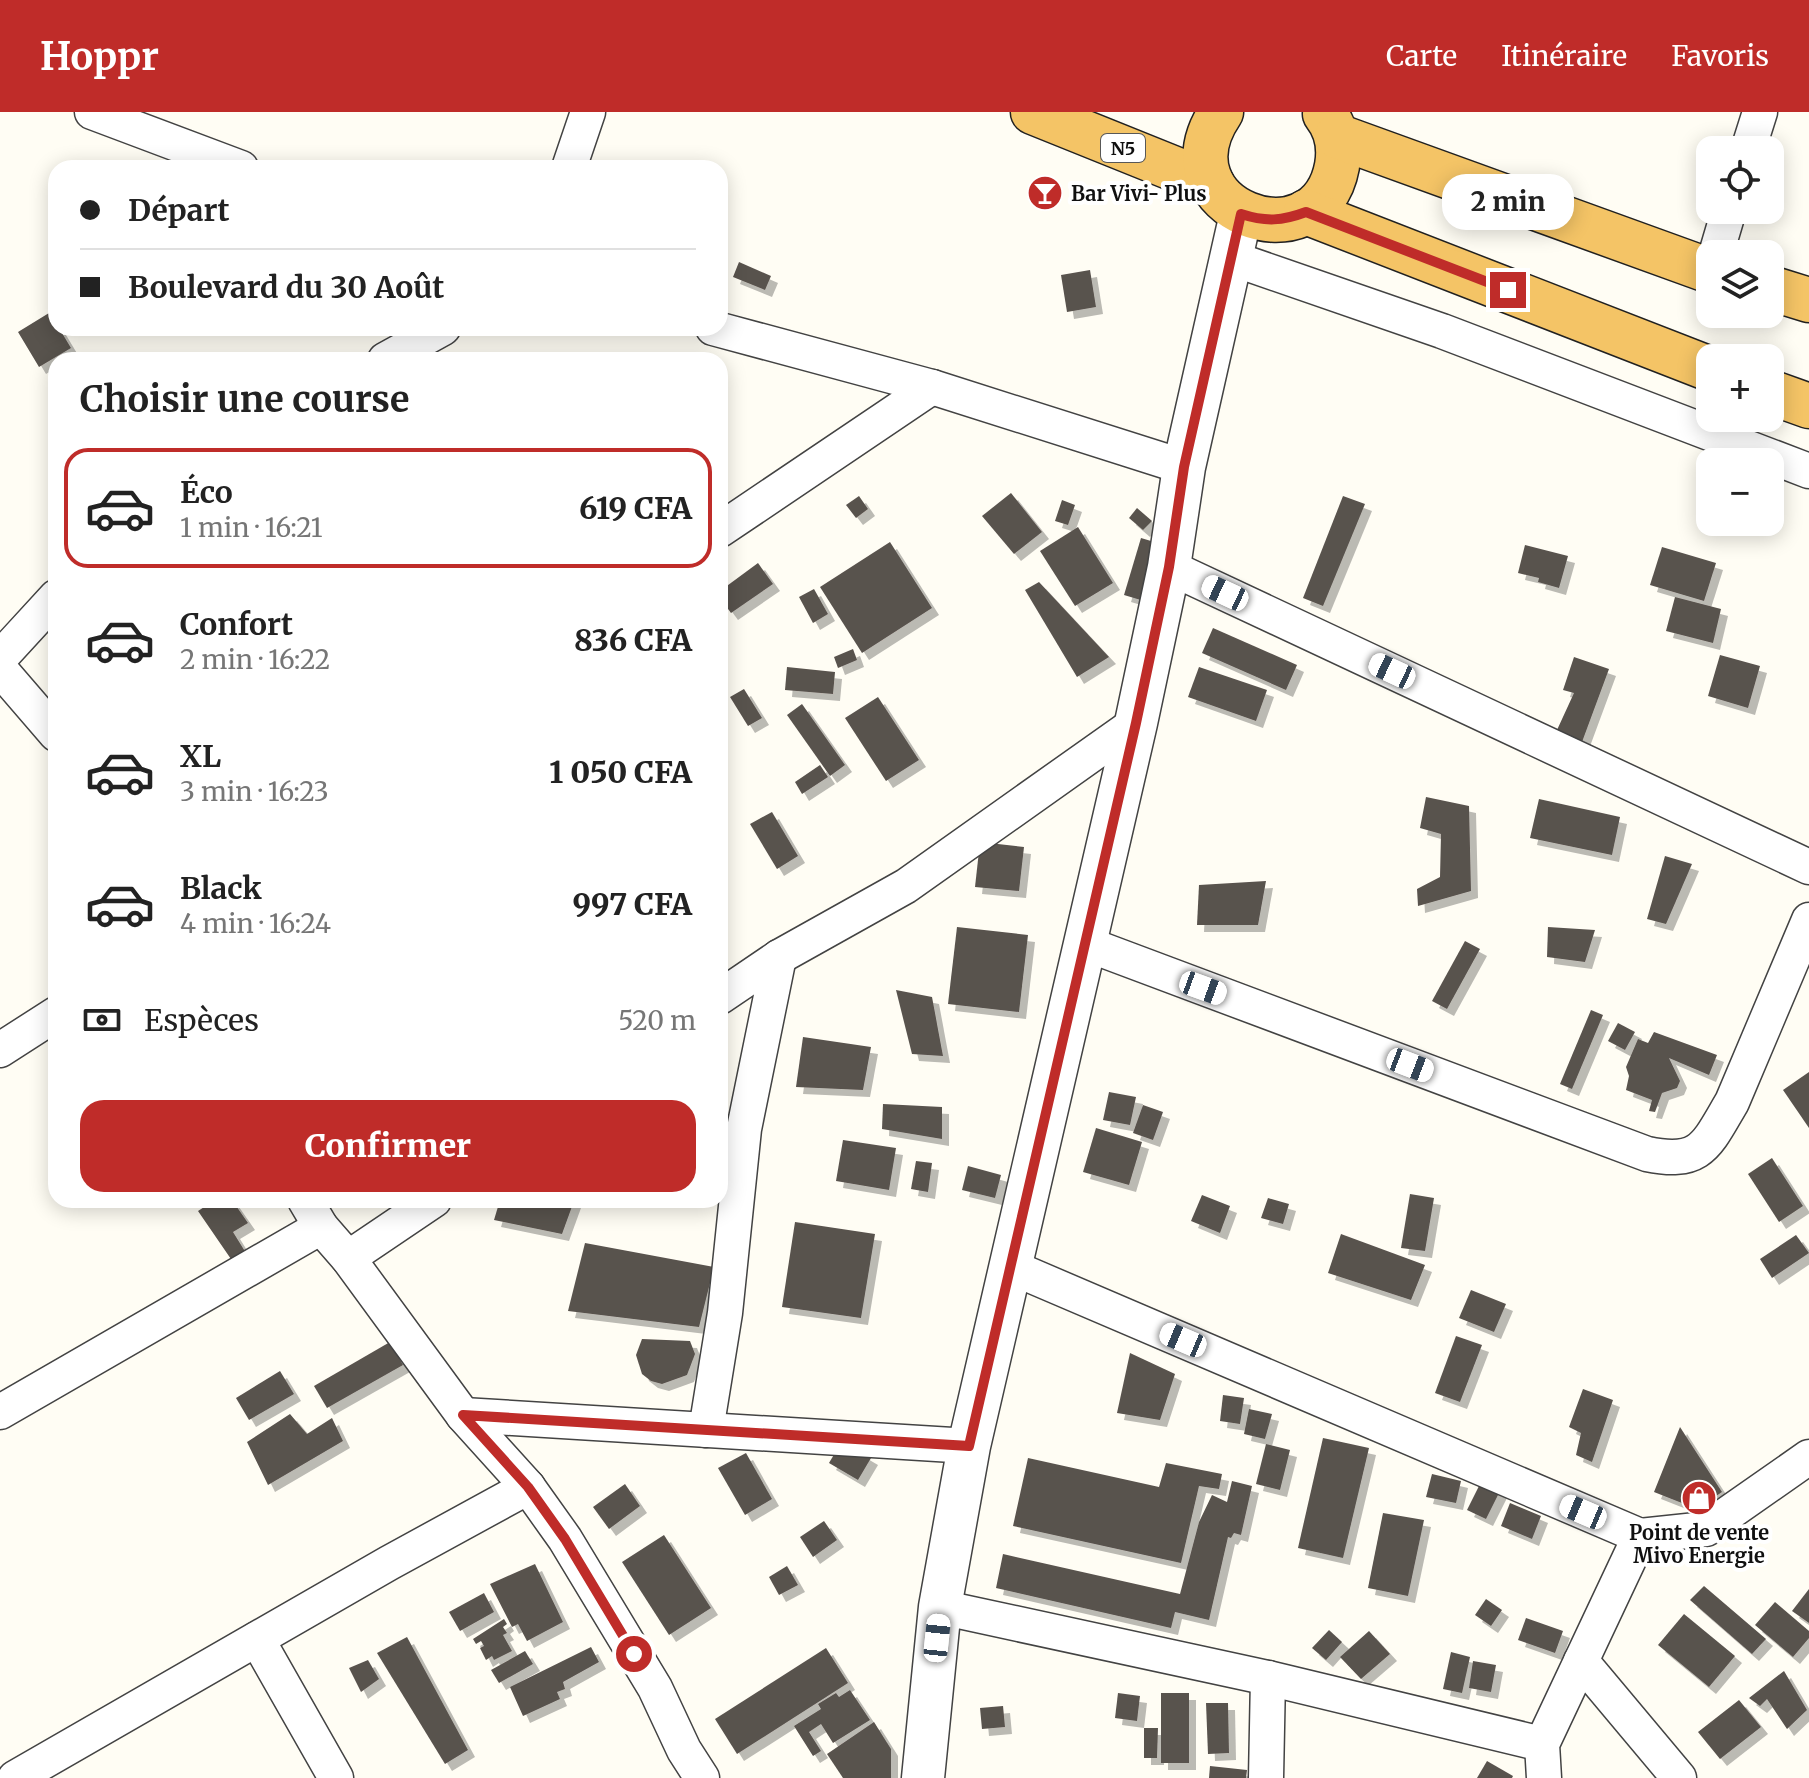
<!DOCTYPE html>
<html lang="fr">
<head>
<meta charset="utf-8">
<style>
	:root { --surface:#fff; --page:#f2f2f2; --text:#222; --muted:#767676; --line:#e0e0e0; --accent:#bf2c29 }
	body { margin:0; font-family:Merriweather,serif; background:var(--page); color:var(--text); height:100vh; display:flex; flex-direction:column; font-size:30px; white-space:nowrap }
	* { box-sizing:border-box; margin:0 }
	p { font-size:26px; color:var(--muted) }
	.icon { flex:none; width:44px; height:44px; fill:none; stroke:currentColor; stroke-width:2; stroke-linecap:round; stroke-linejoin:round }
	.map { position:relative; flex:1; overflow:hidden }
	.drawer { position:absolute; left:48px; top:240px; width:680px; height:856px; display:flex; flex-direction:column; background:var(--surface); border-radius:24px; box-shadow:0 4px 20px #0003 }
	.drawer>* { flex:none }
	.guide { position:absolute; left:48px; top:48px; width:680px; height:176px; border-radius:24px; box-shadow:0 4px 20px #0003; display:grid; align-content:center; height:176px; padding:0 32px; background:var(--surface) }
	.buttons { position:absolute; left:1696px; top:24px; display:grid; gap:16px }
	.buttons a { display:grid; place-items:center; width:88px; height:88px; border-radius:16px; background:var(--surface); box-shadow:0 4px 20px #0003; font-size:40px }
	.end { position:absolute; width:36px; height:36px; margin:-18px; border:10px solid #bf2c29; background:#fff; box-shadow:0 0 0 4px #fff }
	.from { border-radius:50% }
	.bubble { position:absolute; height:56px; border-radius:24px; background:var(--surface); box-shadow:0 4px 20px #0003; font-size:26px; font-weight:800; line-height:56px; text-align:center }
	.car { position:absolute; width:24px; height:48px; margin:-24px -12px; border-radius:10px; box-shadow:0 0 6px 2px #0007; background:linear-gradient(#fff 24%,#345 0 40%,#fff 0 76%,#345 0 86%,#fff 0) }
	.guide b { display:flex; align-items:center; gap:28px; height:76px; font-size:30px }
	.guide b+b { border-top:2px solid var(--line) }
	.guide i { width:20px; height:20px; background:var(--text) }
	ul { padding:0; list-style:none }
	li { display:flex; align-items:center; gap:24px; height:120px; margin:0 16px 12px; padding:0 16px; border:4px solid transparent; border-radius:24px }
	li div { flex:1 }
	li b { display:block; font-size:30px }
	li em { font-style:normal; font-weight:800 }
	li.current { border-color:var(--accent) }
	li>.icon { width:72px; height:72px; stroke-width:1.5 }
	h2 { padding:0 32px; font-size:36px; line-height:96px }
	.pay { display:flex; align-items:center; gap:20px; height:88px; padding:0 32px; font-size:30px }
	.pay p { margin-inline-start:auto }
	.primary-button { display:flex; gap:16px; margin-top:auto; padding:16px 32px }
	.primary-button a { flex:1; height:92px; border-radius:24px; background:var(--accent); color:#fff; font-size:32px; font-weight:800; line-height:92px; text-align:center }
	header { display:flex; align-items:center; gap:48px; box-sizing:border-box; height:112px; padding:0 40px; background:var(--accent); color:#fff }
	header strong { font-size:38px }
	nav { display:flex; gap:44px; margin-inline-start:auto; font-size:28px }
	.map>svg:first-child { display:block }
</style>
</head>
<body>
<header>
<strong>Hoppr</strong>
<nav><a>Carte</a><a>Itinéraire</a><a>Favoris</a></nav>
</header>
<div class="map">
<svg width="1809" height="1666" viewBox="0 0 1809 1666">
	<defs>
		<filter id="shadow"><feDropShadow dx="7" dy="7" stdDeviation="0" flood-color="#0004"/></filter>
	</defs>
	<rect width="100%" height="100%" fill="#fffdf4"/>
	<g fill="#59524d" filter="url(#shadow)">
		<polygon points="739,150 771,164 765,178 733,165"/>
		<polygon points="1090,158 1096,195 1067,200 1061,163"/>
		<polygon points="49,201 56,216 59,216 71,236 39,255 18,220"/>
		<polygon points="1011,381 1042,420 1014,442 982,404"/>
		<polygon points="859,384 868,397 856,406 846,393"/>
		<polygon points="1343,384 1365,392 1323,494 1303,486"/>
		<polygon points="1062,388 1075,393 1068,413 1055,409"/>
		<polygon points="1137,396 1152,409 1143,418 1129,406"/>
		<polygon points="1078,415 1113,471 1075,494 1040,439"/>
		<polygon points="1141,426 1161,432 1144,489 1124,483"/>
		<polygon points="890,430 932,496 862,541 820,475"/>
		<polygon points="1525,433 1568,444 1559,476 1538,470 1539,466 1518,461"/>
		<polygon points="1662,435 1716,451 1704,489 1650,473"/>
		<polygon points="758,451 773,472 731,501 720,486 720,479"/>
		<polygon points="1039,470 1109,545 1077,565 1025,478"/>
		<polygon points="814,477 828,502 813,511 799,485"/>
		<polygon points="1675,485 1721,497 1713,531 1666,519"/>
		<polygon points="1213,516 1297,553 1286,578 1202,541"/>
		<polygon points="853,537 857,548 838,556 834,545"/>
		<polygon points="1720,543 1760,554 1748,596 1708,584"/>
		<polygon points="1574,545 1609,557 1582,630 1557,618 1574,581 1563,578"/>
		<polygon points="787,555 835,560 833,582 785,578"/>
		<polygon points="1199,555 1267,578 1256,609 1188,585"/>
		<polygon points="744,577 762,606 748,614 730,585"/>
		<polygon points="878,585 919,648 886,669 845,606"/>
		<polygon points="802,592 845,653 830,664 787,603"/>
		<polygon points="820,653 828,665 802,682 795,670"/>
		<polygon points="1426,685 1469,694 1471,779 1418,794 1417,777 1440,765 1441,722 1420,716"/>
		<polygon points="1539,687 1620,705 1612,743 1530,726"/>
		<polygon points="772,700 798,744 777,757 750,712"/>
		<polygon points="980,730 1024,735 1019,779 975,775"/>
		<polygon points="1665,744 1692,752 1666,812 1647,807"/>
		<polygon points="1266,769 1258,813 1197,813 1199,773"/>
		<polygon points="957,815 1028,823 1019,900 948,892"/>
		<polygon points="1548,815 1595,818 1585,850 1547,845"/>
		<polygon points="1465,829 1480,837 1447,897 1432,889"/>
		<polygon points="896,878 932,885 943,944 912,942"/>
		<polygon points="1591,898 1603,903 1572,977 1560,972"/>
		<polygon points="1618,911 1635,920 1625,938 1608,929"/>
		<polygon points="1654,920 1717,943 1709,963 1669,946 1680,969 1677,976 1662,981 1655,1000 1649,999 1652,988 1626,978 1629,964 1626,955 1638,927 1648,931"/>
		<polygon points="803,925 871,935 863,978 796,975"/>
		<polygon points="1809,960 1809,1016 1783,978"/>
		<polygon points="1109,980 1136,985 1130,1013 1103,1008"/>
		<polygon points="883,992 942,995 942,1027 882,1017"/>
		<polygon points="1143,993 1163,1000 1153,1028 1133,1021"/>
		<polygon points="1096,1016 1142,1030 1129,1073 1083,1060"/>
		<polygon points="843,1028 896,1036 889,1078 836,1069"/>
		<polygon points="1772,1046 1803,1094 1779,1110 1748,1062"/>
		<polygon points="916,1049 932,1051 928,1080 911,1077"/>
		<polygon points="968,1054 1001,1063 995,1086 962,1078"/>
		<polygon points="1410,1082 1434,1086 1425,1139 1401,1136"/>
		<polygon points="1202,1083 1230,1094 1220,1121 1191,1109"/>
		<polygon points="1268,1086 1289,1092 1283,1112 1261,1106"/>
		<polygon points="215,1088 232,1088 248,1111 233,1120 246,1141 233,1150 198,1099"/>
		<polygon points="500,1088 568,1088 574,1089 562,1122 494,1108"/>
		<polygon points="795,1110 875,1122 861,1206 782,1195"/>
		<polygon points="1341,1122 1425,1153 1411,1188 1328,1161"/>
		<polygon points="1796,1123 1809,1141 1772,1166 1760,1147"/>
		<polygon points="585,1131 714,1155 699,1215 568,1199"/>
		<polygon points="1471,1178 1506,1192 1494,1220 1459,1206"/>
		<polygon points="1456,1224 1482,1233 1460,1290 1435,1281"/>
		<polygon points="642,1227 690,1229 695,1242 687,1263 662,1272 651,1269 642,1262 636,1243"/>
		<polygon points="390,1230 403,1253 327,1296 314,1274"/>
		<polygon points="1130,1241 1175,1262 1160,1308 1117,1301"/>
		<polygon points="280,1259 294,1282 249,1308 236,1286"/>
		<polygon points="1583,1277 1613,1288 1592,1350 1576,1343 1581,1321 1569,1315"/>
		<polygon points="1223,1283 1244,1286 1240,1312 1220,1309"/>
		<polygon points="1249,1297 1272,1302 1265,1327 1244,1322"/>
		<polygon points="290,1302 307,1322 332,1306 343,1329 268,1373 247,1330"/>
		<polygon points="1680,1315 1722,1380 1697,1397 1654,1380"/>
		<polygon points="1323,1326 1369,1336 1343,1446 1298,1436"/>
		<polygon points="842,1329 871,1346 858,1368 829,1351"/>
		<polygon points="1266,1332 1290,1338 1280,1378 1256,1372"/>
		<polygon points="746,1341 772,1387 745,1403 718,1356"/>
		<polygon points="1028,1346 1159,1375 1166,1351 1222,1362 1219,1377 1199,1374 1181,1451 1013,1414"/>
		<polygon points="1432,1362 1461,1369 1456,1391 1426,1385"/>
		<polygon points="1232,1369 1252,1374 1241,1423 1234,1421 1231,1426 1228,1425 1209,1508 1175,1500 1171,1516 996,1476 1003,1442 1180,1482 1199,1410 1212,1383 1227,1390"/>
		<polygon points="1481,1370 1500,1379 1486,1407 1467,1398"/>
		<polygon points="625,1372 640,1394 609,1417 593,1395"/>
		<polygon points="1510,1391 1541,1404 1532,1427 1501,1414"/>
		<polygon points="1383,1401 1424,1408 1408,1484 1368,1476"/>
		<polygon points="824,1409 837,1428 813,1445 800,1425"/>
		<polygon points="664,1423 711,1496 669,1523 622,1450"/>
		<polygon points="535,1452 563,1510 527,1529 518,1512 512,1515 490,1472"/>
		<polygon points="787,1454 798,1473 779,1483 769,1465"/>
		<polygon points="1704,1474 1766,1527 1752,1542 1690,1488"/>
		<polygon points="1809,1477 1809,1511 1792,1499"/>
		<polygon points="484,1481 494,1500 460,1519 449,1500"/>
		<polygon points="1486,1487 1502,1498 1491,1514 1475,1503"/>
		<polygon points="1775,1490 1809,1519 1809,1526 1793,1545 1755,1513"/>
		<polygon points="1684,1502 1735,1544 1709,1575 1658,1533"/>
		<polygon points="1526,1506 1563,1519 1555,1541 1518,1528"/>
		<polygon points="504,1507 507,1512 503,1515 507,1521 503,1523 512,1539 494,1548 492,1544 486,1548 480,1536 484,1534 481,1529 476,1532 473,1527"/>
		<polygon points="1329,1518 1342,1530 1326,1548 1312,1536"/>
		<polygon points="1369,1519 1390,1542 1361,1567 1340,1545"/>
		<polygon points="407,1525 468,1638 445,1652 377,1541"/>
		<polygon points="591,1535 599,1550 563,1570 565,1577 557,1580 560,1587 523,1604 510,1575"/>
		<polygon points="826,1536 848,1571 737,1642 715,1607"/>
		<polygon points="525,1539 533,1552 499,1571 491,1558"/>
		<polygon points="1451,1540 1470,1545 1462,1581 1443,1577"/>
		<polygon points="368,1548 379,1567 361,1580 349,1556"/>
		<polygon points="1473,1549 1496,1553 1491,1580 1469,1576"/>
		<polygon points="1784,1559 1807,1598 1787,1617 1767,1587 1760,1594 1749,1586"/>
		<polygon points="850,1578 870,1608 833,1631 821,1612 809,1620 821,1639 813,1644 794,1614 821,1597 818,1592 836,1581 839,1585"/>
		<polygon points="1118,1581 1140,1584 1137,1609 1115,1606"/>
		<rect x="1161" y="1581" width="28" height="70"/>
		<polygon points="1739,1588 1761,1615 1720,1647 1698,1620"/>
		<polygon points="1206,1591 1228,1591 1229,1641 1208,1642"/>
		<polygon points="1003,1594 1005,1615 982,1617 980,1596"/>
		<polygon points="874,1610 891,1637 891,1666 843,1666 827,1642"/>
		<polygon points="1144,1616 1158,1616 1157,1646 1144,1646"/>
		<polygon points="1487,1649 1513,1664 1512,1666 1477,1666"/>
		<polygon points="1210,1654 1247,1658 1246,1666 1209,1666"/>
	</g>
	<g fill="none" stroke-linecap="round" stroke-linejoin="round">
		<defs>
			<g id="minor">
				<polyline points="92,0 241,56"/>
				<polyline points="1748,38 1760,0"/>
				<polyline points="569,56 588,0"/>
				<polyline points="1716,142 1729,98"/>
				<polyline points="1231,146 1442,219 1809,359"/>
				<polyline points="713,216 932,275 1184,355"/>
				<polyline points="385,248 443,216"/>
				<polyline points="720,418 932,275"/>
				<polyline points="1169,455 1809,755"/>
				<polyline points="0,546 56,485"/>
				<polyline points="0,557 56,622"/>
				<path d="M1084,831L1647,1042C1701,1053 1706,1034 1732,990L1809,808"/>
				<polyline points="720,885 779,845 906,774 1136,611"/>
				<polyline points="0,938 56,902"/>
				<polyline points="305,1088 321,1115 348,1146 463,1303 528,1375 565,1427 655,1576 684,1638 702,1666"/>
				<polyline points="348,1146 434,1088"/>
				<polyline points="1011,1155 1640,1424"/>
				<polyline points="0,1300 321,1115"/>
				<polyline points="463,1303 969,1334"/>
				<polyline points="706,1318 725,1201 744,1017 779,845"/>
				<polyline points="940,1495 1268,1566 1542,1632"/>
				<polyline points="257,1527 336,1666"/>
				<polyline points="1581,1549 1679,1666"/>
				<polyline points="15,1666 389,1451 528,1375"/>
				<polyline points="1266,1666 1268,1566"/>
				<polyline points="1544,1666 1542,1632 1640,1424 1706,1417 1809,1345"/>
			</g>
			<polyline id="tertiary" points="923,1666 940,1495 969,1334 1136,611 1169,455 1184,355 1241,102"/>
			<g id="trunk">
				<polyline points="1033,0 1212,72"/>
				<path d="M1221,0C1155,97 1318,157 1337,54C1340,36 1337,17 1325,2"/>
				<polyline points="1337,24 1710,159"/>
				<polyline points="1306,100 1710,257"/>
				<polyline points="1770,176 1809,188"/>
				<polyline points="1770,280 1809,294"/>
			</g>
		</defs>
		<use href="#minor" stroke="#434343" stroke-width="37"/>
		<use href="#tertiary" stroke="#434343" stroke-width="45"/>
		<use href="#trunk" stroke="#212121" stroke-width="47"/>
		<use href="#minor" stroke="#fff" stroke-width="34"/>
		<use href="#tertiary" stroke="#fff" stroke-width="42"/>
		<use href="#trunk" stroke="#f4c466" stroke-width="44"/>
	</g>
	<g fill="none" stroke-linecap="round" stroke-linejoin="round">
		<path stroke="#bf2c29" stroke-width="10" d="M634,1542L565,1427L528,1375L463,1303L969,1334L1136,611L1169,455L1184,355L1241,102C1266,110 1282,109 1306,100L1508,178"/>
	</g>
	<defs>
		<symbol id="bar-disc" viewBox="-11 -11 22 22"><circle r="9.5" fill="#bf2c29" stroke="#fff"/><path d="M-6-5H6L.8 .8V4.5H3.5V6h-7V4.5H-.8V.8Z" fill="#fff"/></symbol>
		<symbol id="shop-disc" viewBox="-11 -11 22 22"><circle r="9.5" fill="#bf2c29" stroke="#fff"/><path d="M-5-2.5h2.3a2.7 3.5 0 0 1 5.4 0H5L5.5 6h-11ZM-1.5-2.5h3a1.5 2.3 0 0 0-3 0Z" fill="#fff"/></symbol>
	</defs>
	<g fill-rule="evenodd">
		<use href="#bar-disc" x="1025" y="61" width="40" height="40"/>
		<use href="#shop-disc" x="1679" y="1366" width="40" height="40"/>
	</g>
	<g text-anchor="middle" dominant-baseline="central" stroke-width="8" stroke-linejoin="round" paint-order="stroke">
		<rect fill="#fff" stroke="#585858" stroke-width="2" x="1101" y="22" width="44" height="28" rx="6"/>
		<g font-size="18" font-weight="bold" fill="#101010">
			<text x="1123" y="36">N5</text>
		</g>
		<g font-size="20" font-weight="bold" fill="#101010" stroke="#fff" text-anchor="start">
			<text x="1071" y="81">Bar Vivi- Plus</text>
			<text x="1699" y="1420" text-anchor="middle">Point de vente<tspan x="1699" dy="23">Mivo Energie</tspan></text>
		</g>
	</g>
</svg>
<div class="buttons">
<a><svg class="icon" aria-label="locate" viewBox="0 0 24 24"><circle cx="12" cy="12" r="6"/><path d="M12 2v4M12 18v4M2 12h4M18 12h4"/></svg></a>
<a><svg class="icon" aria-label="layers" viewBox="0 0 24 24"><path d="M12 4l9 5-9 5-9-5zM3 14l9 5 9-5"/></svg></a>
<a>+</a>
<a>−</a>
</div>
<i class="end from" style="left:634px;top:1542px"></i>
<i class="end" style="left:1508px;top:178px"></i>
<div class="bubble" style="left:1442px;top:62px;width:132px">2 min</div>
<i class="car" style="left:1225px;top:481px;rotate:295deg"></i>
<i class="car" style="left:1392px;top:559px;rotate:295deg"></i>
<i class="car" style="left:1203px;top:876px;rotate:110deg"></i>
<i class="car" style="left:1410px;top:953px;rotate:111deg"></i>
<i class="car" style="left:1183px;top:1228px;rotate:293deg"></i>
<i class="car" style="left:1583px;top:1400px;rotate:293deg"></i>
<i class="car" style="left:937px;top:1526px;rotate:6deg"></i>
<div class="guide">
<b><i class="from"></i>Départ</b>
<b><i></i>Boulevard du 30 Août</b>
</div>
<section class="drawer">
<h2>Choisir une course</h2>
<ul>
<li class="current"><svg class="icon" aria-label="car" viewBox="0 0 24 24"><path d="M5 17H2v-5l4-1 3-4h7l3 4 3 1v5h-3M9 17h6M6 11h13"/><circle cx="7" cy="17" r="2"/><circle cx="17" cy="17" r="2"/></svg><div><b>Éco</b><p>1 min · 16:21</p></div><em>619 CFA</em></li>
<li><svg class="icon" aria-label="car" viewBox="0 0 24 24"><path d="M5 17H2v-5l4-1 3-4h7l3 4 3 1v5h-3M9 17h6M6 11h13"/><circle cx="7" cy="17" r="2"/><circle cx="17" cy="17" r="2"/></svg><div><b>Confort</b><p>2 min · 16:22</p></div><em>836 CFA</em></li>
<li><svg class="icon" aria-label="car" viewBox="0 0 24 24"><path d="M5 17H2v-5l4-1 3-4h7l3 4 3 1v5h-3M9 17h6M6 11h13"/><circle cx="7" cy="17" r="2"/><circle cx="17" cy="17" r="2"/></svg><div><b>XL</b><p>3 min · 16:23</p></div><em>1 050 CFA</em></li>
<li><svg class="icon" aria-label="car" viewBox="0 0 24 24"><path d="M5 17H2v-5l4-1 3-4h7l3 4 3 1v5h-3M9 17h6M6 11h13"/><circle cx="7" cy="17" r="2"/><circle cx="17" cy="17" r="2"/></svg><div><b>Black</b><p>4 min · 16:24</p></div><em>997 CFA</em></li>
</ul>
<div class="pay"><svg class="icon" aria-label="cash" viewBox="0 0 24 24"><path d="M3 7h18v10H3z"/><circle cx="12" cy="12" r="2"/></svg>Espèces<p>520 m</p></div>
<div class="primary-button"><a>Confirmer</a></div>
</section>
</div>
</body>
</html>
